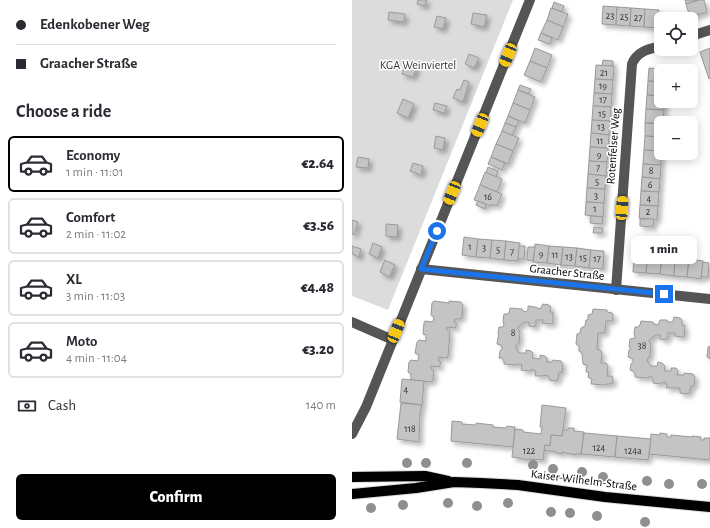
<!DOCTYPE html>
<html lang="en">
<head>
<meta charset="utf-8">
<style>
	:root { --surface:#fff; --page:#f7f7f7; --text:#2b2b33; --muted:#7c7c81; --line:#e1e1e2; --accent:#000 }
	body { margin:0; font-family:"Alegreya Sans",sans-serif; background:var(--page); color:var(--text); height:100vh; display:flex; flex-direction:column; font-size:15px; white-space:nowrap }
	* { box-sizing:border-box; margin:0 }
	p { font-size:13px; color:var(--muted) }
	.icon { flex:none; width:22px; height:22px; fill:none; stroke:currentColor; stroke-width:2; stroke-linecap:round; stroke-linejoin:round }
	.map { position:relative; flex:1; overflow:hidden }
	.sheet { display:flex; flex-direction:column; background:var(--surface); width:352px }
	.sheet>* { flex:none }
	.hud { display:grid; align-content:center; height:88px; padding:0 16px; background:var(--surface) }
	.buttons { position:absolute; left:302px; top:12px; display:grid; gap:8px }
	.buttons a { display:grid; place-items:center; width:44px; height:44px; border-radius:6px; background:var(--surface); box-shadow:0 2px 10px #0003; font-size:20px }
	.end { position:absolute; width:18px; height:18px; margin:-9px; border:5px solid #1a73e8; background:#fff; box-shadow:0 0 0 2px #fff }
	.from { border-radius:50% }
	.bubble { position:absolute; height:28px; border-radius:6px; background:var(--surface); box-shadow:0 2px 10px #0003; font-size:13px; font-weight:800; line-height:28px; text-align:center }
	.car { position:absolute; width:12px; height:24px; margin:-12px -6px; border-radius:5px; box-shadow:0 0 3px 1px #0007; background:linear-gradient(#f5c518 24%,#345 0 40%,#f5c518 0 76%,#345 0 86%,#f5c518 0) }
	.hud b { display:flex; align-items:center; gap:14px; height:38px; font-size:15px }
	.hud b+b { border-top:1px solid var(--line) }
	.hud i { width:10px; height:10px; background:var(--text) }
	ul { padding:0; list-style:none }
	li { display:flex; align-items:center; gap:12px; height:56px; margin:0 8px 6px; padding:0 8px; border:2px solid var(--line); border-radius:6px }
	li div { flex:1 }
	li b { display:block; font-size:15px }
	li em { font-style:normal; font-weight:800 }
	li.current { border-color:var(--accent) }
	li>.icon { width:36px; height:36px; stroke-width:1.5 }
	h2 { padding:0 16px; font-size:18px; line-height:48px }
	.pay { display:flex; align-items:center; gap:10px; height:44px; padding:0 16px; font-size:15px }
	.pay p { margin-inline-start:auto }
	.action { display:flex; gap:8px; margin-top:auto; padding:8px 16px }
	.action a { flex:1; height:46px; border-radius:6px; background:var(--accent); color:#fff; font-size:16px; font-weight:800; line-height:46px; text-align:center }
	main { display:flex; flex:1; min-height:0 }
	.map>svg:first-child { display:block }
</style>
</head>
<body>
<main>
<section class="sheet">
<div class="hud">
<b><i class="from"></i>Edenkobener Weg</b>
<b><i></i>Graacher Straße</b>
</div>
<h2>Choose a ride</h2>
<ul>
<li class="current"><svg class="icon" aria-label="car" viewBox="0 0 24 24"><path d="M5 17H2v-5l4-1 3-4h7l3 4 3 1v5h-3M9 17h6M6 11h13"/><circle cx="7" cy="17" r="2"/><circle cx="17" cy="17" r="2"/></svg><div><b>Economy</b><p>1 min · 11:01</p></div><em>€2.64</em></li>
<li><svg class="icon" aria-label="car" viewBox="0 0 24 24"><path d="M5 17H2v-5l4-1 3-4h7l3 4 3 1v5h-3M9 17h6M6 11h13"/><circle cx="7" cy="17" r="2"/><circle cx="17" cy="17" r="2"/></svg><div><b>Comfort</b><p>2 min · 11:02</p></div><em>€3.56</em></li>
<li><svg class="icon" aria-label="car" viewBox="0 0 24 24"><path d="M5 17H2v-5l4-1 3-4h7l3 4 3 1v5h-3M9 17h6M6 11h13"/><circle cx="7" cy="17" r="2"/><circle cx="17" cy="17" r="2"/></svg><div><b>XL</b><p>3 min · 11:03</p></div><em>€4.48</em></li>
<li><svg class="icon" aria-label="car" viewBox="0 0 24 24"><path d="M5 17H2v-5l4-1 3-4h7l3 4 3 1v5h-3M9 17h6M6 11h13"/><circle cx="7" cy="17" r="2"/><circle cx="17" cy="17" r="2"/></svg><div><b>Moto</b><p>4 min · 11:04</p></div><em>€3.20</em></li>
</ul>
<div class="pay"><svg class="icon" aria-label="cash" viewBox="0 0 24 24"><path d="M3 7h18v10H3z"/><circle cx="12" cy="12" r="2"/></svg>Cash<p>140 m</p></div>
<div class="action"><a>Confirm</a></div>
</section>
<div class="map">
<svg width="358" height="528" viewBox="0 0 358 528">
	<defs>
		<filter id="shadow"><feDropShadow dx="3.5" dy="3.5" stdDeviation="2" flood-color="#0004"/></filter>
	</defs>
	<rect width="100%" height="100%" fill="#fff"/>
	<polygon fill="#dcdcdc" points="0,0 161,0 36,310 0,296"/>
	<g fill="#c4c4c4" stroke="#999" filter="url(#shadow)">
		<polygon points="66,0 75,0 73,6 65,4"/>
		<polygon points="333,0 347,0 334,4"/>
		<polygon points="347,0 352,0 355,12 338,17 334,4"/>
		<polygon points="202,2 212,6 210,12 200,8"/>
		<polygon points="251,6 265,7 264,25 250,24"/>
		<polygon points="265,7 279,8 278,26 264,25"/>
		<polygon points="199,8 216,14 211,27 195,20"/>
		<polygon points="279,8 293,9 292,27 278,26"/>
		<polygon points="293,9 307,10 306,28 292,27"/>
		<polygon points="37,12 53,14 52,22 36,20"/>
		<polygon points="121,13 135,15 132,27 119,24"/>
		<polygon points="85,16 94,18 91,29 82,27"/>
		<polygon points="307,16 312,16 312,19 309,19 309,26 306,26"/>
		<polygon points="195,20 211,27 206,40 189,33"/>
		<polygon points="189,33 200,38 198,44 186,40"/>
		<polygon points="183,48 200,55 195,68 178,61"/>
		<polygon points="358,48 358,78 357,79 348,52"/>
		<polygon points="117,54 127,58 122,68 113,64"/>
		<polygon points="251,60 261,61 261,66 250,66"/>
		<polygon points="178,61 195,68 189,82 172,75"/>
		<polygon points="54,63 65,67 61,77 50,74"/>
		<polygon points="244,65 262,66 261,80 243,79"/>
		<polygon points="297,68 319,70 319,71 309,71 309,82 296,81"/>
		<polygon points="243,79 261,80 260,94 242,93"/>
		<polygon points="112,80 117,82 111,102 101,98 105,89 108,90"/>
		<polygon points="296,81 309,82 309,96 295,95"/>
		<polygon points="168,85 179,89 177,94 166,90"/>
		<polygon points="166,90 183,97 178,110 161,103"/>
		<polygon points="242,93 260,94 259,107 241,106"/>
		<polygon points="295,95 309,96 309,101 313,101 312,110 294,109"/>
		<polygon points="51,99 62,104 56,118 45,113"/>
		<polygon points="83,103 95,106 92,113 81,110"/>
		<polygon points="161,103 178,110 173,123 156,116"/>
		<polygon points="241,106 259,107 258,121 240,120"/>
		<polygon points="294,109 312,110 311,123 293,123"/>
		<polygon points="156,116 167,121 164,127 153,123"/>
		<polygon points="240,120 258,121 257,135 239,133"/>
		<polygon points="153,123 164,127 160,136 150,131"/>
		<polygon points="293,123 309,124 309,137 293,136"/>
		<polygon points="150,131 167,138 161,151 144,144"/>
		<polygon points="239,133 257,135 256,148 238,147"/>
		<polygon points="84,136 93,138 91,150 82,148"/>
		<polygon points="293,136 309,137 309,151 292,150"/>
		<polygon points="144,144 161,151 156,164 139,157"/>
		<polygon points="238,147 256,148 255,162 237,161"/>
		<polygon points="292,150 309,151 309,165 291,164"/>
		<polygon points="6,157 17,159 16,168 4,167"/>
		<polygon points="139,157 153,163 150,170 136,164"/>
		<polygon points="237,161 255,162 254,176 236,174"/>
		<polygon points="61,163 71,166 69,175 58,171"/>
		<polygon points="291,164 309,165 308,179 290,177"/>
		<polygon points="136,167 146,171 144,177 134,173"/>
		<polygon points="133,172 150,179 145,192 128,185"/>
		<polygon points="236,174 254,176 253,189 235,188"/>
		<polygon points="290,177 308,179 307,192 289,191"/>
		<polygon points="128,185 150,194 145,206 140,204 139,206 122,200"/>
		<polygon points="235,188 253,189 252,203 234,202"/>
		<polygon points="289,191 307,192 306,206 288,205"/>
		<polygon points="126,201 134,204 133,209 124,205"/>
		<polygon points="234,202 252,203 251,217 233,215"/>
		<polygon points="288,205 306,206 305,220 287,218"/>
		<polygon points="239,216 251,217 250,224 238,223"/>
		<polygon points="288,219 302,219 301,227 288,226"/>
		<polygon points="0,220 6,222 2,235 0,234"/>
		<polygon points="34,224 46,225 45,237 34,236"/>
		<polygon points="242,227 251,228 250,233 241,233"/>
		<polygon points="112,237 126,239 124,257 110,255"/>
		<polygon points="126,239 140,240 138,258 124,257"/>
		<polygon points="140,240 154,241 152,260 138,258"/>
		<polygon points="154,241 168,243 166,261 152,260"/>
		<polygon points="21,243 30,247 26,258 17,254"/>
		<polygon points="183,244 197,246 195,263 181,262"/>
		<polygon points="0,246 9,249 7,257 0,254"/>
		<polygon points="167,246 173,246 172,259 166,259"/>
		<polygon points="197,246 211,247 209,265 195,263"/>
		<polygon points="176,247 183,247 181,261 175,260"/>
		<polygon points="211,247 225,248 223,266 209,265"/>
		<polygon points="225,248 239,250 237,268 223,266"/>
		<polygon points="239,250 252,251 251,269 237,268"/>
		<polygon points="282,254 296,255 294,273 281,272"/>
		<polygon points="296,255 310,257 308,274 294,273"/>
		<polygon points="310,257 323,258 322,276 308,274"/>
		<polygon points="323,258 337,259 335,277 322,276"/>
		<polygon points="337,259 351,261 349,279 335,277"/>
		<polygon points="33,260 43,265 37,277 28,272"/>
		<polygon points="351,262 357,263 356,277 349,277"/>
		<polygon points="82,301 97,303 97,301 109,302 111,305 110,317 108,319 103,319 102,322 105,324 103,328 95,327 95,330 98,332 96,356 94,358 87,357 86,360 89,363 87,367 79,366 79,369 82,371 81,380 79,382 59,380 59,374 56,372 57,362 59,360 66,361 67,355 63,353 65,342 67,340 74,341 74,335 71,334 72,323 73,321 81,322 82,317 79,315 80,303"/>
		<polygon points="191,304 197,305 199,307 198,312 201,312 201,323 199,324 190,323 191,320 184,320 184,325 182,327 177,326 177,322 172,322 166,327 166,330 168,332 167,343 164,345 164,348 167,353 174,353 174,350 179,351 181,353 180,358 188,359 188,355 193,356 195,358 195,362 200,362 201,360 209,361 211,364 210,373 207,372 206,379 204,381 197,380 197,377 195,375 191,376 183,376 184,371 180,369 178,371 169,370 170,365 168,364 166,364 164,365 152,364 152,361 150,358 147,358 148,351 150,349 150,347 149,345 145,344 146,337 147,336 146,334 147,327 151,327 152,325 151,321 152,314 155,314 157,313 158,308 170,309 171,311 174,312 176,310 176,306 183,307 188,309"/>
		<polygon points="241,309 255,310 255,312 260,313 261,314 261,320 258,321 254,321 253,332 250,333 246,333 245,349 248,350 250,353 249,363 254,363 256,366 255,376 260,376 261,378 261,383 259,384 254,384 254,385 239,384 240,379 236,377 237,372 234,372 235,365 231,364 230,353 227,351 227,346 224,344 225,334 228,333 229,328 233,326 234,320 236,320 236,315 240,314"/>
		<polygon points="322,317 328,318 330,320 330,325 333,326 332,336 330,337 323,336 323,333 316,333 316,338 313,340 308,339 308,335 304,335 297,340 299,345 298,356 295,359 295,361 299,366 305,366 306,362 310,363 313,366 312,371 319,371 319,368 324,368 326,371 325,375 332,375 332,373 341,374 343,377 342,386 339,386 338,392 335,394 328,393 328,390 327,388 314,388 315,384 313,382 311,382 308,384 301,383 301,379 299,376 295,378 283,377 283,373 281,371 278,370 279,364 281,362 281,359 276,357 277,350 279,349 277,347 278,339 283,338 283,336 282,334 283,327 286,327 288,325 289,321 301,322 302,324 306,325 308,320 315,320 316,322 320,322 321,321"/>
		<polygon points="358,346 358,359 355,357 356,347"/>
		<polygon points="50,379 72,381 70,405 48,402"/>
		<polygon points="49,403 70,405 68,414 67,442 45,439"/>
		<polygon points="190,405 214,408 210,436 199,435 198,446 193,445 191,460 177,459 177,460 160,457 163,429 171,430 171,432 189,434 190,427 188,427"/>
		<polygon points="100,421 110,422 110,424 124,425 124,423 141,425 141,427 154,428 155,426 163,427 161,447 99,441"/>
		<polygon points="216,428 222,428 222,431 232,432 229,454 223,454 223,455 210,452 210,454 204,453 204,452 192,450 193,445 198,446 199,435 210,436 211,430 216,430"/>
		<polygon points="232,433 265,436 263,457 229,454"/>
		<polygon points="308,433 315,434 315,437 319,437 319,435 340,437 340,436 349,437 349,440 352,440 352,438 358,438 358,460 297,454 299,434 308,435"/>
		<polygon points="265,436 299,439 296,460 263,457"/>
	</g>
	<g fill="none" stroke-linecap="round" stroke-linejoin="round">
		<defs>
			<g id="major">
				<polyline points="0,477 73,476 96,481"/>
				<polyline points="0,494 64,488 102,482 129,483 166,485 253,497 358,507"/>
			</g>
		</defs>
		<use href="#major" stroke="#dbdbdb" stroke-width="12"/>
		<g stroke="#555" stroke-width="10">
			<polyline points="339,36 358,30"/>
			<polyline points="69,269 358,299"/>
			<path d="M264,290L280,64C285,51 297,49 309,46"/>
			<polyline points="0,322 41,340"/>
			<polyline points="0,434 14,407 178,0"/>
		</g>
		<use href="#major" stroke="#000" stroke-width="10"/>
	</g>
	<g fill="#8f8f8f">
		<circle cx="55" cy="463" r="5"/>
		<circle cx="74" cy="463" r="5"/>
		<circle cx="115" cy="463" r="5"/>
		<circle cx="181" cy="465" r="5"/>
		<circle cx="201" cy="469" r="5"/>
		<circle cx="230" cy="472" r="5"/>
		<circle cx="251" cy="477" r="5"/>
		<circle cx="295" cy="481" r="5"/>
		<circle cx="317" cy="484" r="5"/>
		<circle cx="350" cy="484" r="5"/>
		<circle cx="96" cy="503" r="5"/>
		<circle cx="156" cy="503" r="5"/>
		<circle cx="51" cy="505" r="5"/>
		<circle cx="125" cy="506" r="5"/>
		<circle cx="19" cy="508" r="5"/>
		<circle cx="199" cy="512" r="5"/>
		<circle cx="218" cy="513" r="5"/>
		<circle cx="245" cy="516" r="5"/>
		<circle cx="293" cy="522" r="5"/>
	</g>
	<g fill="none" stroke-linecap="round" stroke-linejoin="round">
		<polyline stroke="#1a73e8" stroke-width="5" points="85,231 69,269 312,294"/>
	</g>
	<g text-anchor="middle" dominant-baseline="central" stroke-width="3" stroke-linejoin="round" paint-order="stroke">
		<g font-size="10" fill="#313131">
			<text x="258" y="16">23</text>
			<text x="272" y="17">25</text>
			<text x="286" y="18">27</text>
			<text x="252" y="73">21</text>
			<text x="251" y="86">19</text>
			<text x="251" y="100">17</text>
			<text x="250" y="114">15</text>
			<text x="249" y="127">13</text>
			<text x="248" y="141">11</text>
			<text x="247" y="155">9</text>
			<text x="246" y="168">7</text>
			<text x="299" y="171">8</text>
			<text x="245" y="182">5</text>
			<text x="298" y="185">6</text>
			<text x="244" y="196">3</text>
			<text x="136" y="197">16</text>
			<text x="297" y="199">4</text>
			<text x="243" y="209">1</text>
			<text x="296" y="212">2</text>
			<text x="118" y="247">1</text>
			<text x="132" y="248">3</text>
			<text x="146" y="250">5</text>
			<text x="160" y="252">7</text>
			<text x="189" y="254">9</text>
			<text x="203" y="255">11</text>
			<text x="217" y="257">13</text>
			<text x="231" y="258">15</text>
			<text x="245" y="259">17</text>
			<text x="161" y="333">8</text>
			<text x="290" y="346">38</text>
			<text x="54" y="390">4</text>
			<text x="58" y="429">118</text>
			<text x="247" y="448">124</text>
			<text x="177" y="451">122</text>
			<text x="281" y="451">124a</text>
		</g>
		<g font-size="12" fill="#333" stroke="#fff">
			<text x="66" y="65">KGA Weinviertel</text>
		</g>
		<g font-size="12" fill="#000" stroke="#fff">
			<text transform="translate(261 146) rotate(-86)">Rotenfelser Weg</text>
			<text transform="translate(215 272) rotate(6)">Graacher Straße</text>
			<text transform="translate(232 480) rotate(7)">Kaiser-Wilhelm-Straße</text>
		</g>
	</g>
</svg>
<div class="buttons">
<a><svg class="icon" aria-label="locate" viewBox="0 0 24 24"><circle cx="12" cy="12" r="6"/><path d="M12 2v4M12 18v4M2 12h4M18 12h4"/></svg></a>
<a>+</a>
<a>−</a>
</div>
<i class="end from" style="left:85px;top:231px"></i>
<i class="end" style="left:312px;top:294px"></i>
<div class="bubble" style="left:279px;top:236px;width:66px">1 min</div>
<i class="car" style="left:156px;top:55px;rotate:202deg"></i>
<i class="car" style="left:128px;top:125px;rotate:202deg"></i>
<i class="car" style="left:100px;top:193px;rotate:202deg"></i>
<i class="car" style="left:270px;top:208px;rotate:4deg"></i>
<i class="car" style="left:44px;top:331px;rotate:22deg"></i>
</div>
</main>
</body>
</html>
